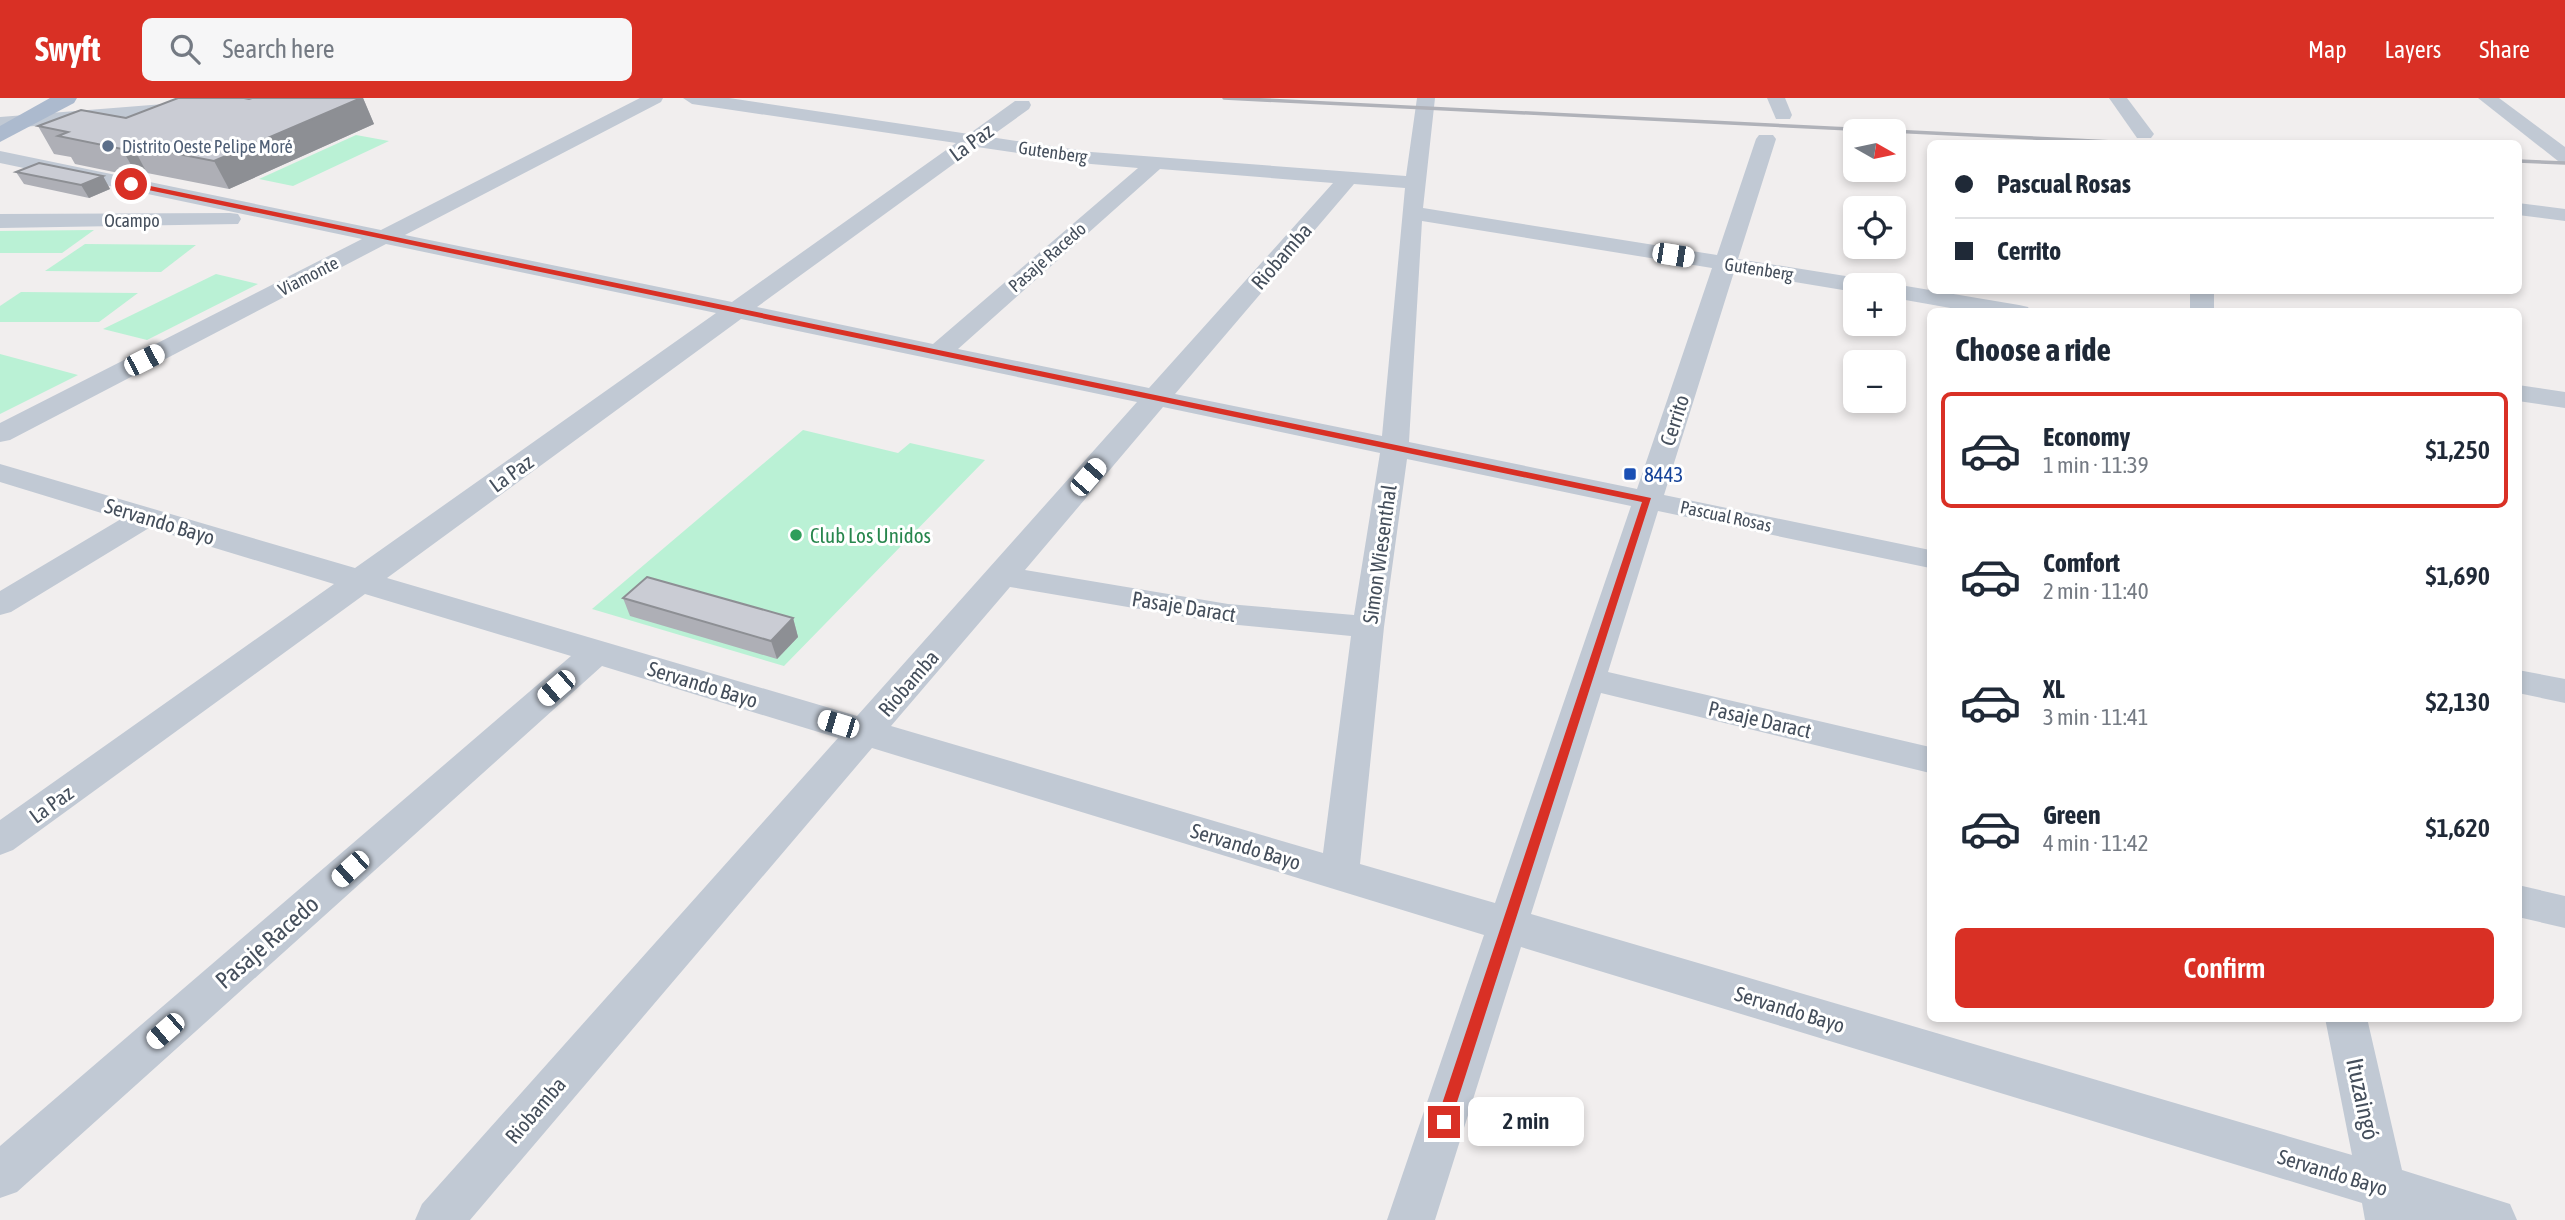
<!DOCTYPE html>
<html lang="en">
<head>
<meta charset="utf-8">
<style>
	:root { --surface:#fff; --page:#f6f6f7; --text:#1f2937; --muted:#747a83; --line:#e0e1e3; --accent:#d93025 }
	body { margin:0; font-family:"Asap Condensed",sans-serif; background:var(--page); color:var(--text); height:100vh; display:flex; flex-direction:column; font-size:26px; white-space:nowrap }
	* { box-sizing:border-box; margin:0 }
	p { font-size:23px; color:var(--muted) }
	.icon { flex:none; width:38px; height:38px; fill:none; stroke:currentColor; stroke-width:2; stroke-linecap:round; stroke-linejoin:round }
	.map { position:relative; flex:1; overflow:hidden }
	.panel { position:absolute; left:1927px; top:210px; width:595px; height:714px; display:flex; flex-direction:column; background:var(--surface); border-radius:10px; box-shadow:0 4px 10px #0003 }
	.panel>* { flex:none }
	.guide { position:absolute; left:1927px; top:42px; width:595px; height:154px; border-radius:10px; box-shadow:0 4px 10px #0003; display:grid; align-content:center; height:154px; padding:0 28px; background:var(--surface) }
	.needle { width:46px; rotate:99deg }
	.controls { position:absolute; left:1843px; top:21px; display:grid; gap:14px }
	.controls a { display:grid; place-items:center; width:63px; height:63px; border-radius:10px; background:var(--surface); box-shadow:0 4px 10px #0003; font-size:35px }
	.end { position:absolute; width:32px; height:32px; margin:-16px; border:9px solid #d93025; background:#fff; box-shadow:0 0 0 4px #fff }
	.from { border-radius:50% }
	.bubble { position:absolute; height:49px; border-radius:10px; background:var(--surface); box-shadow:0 4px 10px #0003; font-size:23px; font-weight:600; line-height:49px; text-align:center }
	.car { position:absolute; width:21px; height:42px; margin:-21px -10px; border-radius:9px; box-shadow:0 0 5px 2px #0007; background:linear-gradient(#fff 24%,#345 0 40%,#fff 0 76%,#345 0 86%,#fff 0) }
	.guide b { display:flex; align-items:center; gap:24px; height:66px; font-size:26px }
	.guide b+b { border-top:2px solid var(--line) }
	.guide i { width:18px; height:18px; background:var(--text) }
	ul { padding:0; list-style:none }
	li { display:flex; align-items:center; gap:21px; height:116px; margin:0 14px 10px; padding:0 14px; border:4px solid transparent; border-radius:10px }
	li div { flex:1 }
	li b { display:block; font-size:26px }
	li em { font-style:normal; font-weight:600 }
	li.active { border-color:var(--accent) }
	li>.icon { width:63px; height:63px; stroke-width:1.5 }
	h2 { padding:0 28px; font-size:32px; line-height:84px }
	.primary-button { display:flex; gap:14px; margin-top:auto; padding:14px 28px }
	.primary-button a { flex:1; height:80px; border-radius:10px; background:var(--accent); color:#fff; font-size:28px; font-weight:600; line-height:80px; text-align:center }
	header { display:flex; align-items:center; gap:42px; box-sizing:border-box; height:98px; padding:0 35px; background:var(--accent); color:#fff }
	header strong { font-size:33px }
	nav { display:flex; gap:38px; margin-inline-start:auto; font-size:24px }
	.search { width:490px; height:63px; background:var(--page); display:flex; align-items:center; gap:18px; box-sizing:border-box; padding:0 24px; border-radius:10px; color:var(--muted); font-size:26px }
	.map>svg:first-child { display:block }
</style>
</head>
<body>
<header>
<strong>Swyft</strong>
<div class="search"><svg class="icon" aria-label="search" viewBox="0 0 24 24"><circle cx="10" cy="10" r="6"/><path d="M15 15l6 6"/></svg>Search here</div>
<nav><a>Map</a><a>Layers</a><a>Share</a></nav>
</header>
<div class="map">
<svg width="2565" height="1122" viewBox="0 0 2565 1122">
	<rect width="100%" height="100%" fill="#f1eeee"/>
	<g fill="#baf1d5">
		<polygon points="356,37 389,43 293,88 259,81"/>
		<polygon points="94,132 62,155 0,155 0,133"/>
		<polygon points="85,146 196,147 161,174 45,173"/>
		<polygon points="216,176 258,186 147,242 103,231"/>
		<polygon points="21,194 138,195 99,224 0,224 0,208"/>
		<polygon points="0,256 78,277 0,316"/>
		<polygon points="803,332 898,355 910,345 985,362 784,568 592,511"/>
	</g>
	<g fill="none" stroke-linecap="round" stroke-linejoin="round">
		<g fill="#c1c9d4" fill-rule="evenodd">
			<path d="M640,0H663L661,4L405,137L732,204L956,45L692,6L683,0H729L969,36L1015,3H1029L1031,7L1029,11L990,39L1091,54L1406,78L1417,0H1435L1423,110L1717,157L1756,41L1759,37H1773L1776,41L1738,161L1858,180L1866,182L1870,187H1855V194L1734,174L1664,397L1930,452V470L1658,413L1608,574L1930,649V675L1601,595L1531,816L2352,1057L2325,920H2367L2402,1072L2510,1106L2517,1122H2365L2362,1105L1521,849L1435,1122H1387L1484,837L872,650L470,1122H415L422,1106L838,640L602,568L17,1094L0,1100V1048L571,558L365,496L13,752L0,757V722L334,486L149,430L11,514L0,517V493L121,421L0,384V366L355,470L716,215L386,146L10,342L0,344V325L362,141L0,65V53L381,132ZM977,49L1091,66L1138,70L933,246L757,209ZM1160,71L1333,85L1149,290L958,251ZM1354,86L1405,90L1382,338L1175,296ZM1422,123L1712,170L1637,391L1409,344ZM741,221L1137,304L857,618L387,480ZM1163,309L1380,355L1354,517L1228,506L1025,472ZM1407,361L1631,408L1495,805L1360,766L1384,529ZM1010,489L1228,526L1351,538L1323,755L891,628Z"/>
			<polygon points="1767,0 1785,0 1792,17 1790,21 1776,21"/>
			<polygon points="2109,0 2127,0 2154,36 2151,40 2137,40"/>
			<polygon points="2478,0 2499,0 2565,49 2565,65 2558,63"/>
			<polygon points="189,4 196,6 198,10 196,14 0,31 0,19"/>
			<polygon points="2518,105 2565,111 2565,123 2518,117"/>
			<polygon points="230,115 238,116 241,121 238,126 0,130 0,116"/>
			<polygon points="1894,186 2019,207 2028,209 2031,214 1973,214 1894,200 1894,187 1889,187"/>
			<rect x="2190" y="192" width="24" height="22"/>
			<polygon points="2518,287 2565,294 2565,310 2518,303"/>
			<polygon points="2518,572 2565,581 2565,605 2518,595"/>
			<polygon points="2518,787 2565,798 2565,830 2518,819"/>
		</g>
		<polygon fill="#acbace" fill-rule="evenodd" points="50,0 77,0 74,5 0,44 0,28"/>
		<g stroke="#b0b2b9" stroke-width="3.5">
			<polyline points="1224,0 2154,46"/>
			<polyline points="2518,63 2565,65"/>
		</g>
	</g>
	<g fill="#aeafb6">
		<polygon points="252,0 363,0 374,26 229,91 147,75 138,79 75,66 71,59 54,56 38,28 126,20"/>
		<polygon points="16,74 103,78 110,91 89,100 24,86"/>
		<polygon points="623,500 793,520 798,539 777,561 630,518"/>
	</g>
	<g fill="#8d8f94">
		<polygon points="361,0 363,0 374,26 229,91 214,63"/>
		<polygon points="132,47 147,75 138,79 122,51"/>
		<polygon points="103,78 110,91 89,100 81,87"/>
		<polygon points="793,520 798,539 777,561 771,543"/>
	</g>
	<g fill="#caccd4" stroke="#8d8f94" stroke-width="2">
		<polygon points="178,0 244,0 249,1 252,0 361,0 214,63 132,47 122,51 58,38 68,34 38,28 81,12 126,20"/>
		<polygon points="39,65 103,78 81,87 16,74"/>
		<polygon points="647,479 793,520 771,543 623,500"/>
	</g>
	<polygon fill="#d93025" points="131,84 1651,400 1449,1029 1444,1031 1438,1029 1436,1024 1642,404 129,88"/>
	<circle fill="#5c6f8a" stroke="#fff" stroke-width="2.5" cx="108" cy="48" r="7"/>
	<rect fill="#1a4fb4" stroke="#fff" stroke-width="2.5" x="1623" y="369" width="14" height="14" rx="3.5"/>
	<circle fill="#2e9e5b" stroke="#fff" stroke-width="2.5" cx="796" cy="437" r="7"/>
	<g text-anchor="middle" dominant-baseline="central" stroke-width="6" stroke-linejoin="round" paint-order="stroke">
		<g font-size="18" fill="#4e5e75" stroke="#fff" text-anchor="start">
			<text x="122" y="48">Distrito Oeste Pelipe Moré</text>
		</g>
		<g font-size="18" fill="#454f5c" stroke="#fff">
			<text transform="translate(1053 54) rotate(8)">Gutenberg</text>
			<text x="132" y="122">Ocampo</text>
			<text transform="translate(1047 159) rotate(-41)">Pasaje Racedo</text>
			<text transform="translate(1759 171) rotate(9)">Gutenberg</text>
			<text transform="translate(308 178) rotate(-27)">Viamonte</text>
			<text transform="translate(1726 418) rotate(12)">Pascual Rosas</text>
		</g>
		<g font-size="21" fill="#454f5c" stroke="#fff">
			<text transform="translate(971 44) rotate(-36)">La Paz</text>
			<text transform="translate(1281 158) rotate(-49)">Riobamba</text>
			<text transform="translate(1674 322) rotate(-72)">Cerrito</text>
			<text transform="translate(511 375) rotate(-36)">La Paz</text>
			<text transform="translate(160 423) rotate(17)">Servando Bayo</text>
			<text transform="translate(1379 456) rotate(-82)">Simon Wiesenthal</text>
			<text transform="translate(1184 508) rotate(9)">Pasaje Daract</text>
			<text transform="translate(908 585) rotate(-49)">Riobamba</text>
			<text transform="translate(703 586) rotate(17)">Servando Bayo</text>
			<text transform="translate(1760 621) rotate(13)">Pasaje Daract</text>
			<text transform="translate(51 706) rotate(-36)">La Paz</text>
			<text transform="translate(1246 748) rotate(17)">Servando Bayo</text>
			<text transform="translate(1790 911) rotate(17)">Servando Bayo</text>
			<text transform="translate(535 1012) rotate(-49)">Riobamba</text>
			<text transform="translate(2333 1074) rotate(17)">Servando Bayo</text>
		</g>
		<g font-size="21" fill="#164399" stroke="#fff" text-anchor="start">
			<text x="1644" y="376">8443</text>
		</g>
		<g font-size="21" fill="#27864d" stroke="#fff" text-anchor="start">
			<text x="810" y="437">Club Los Unidos</text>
		</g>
		<g font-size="24" fill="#454f5c" stroke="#fff">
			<text transform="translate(267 844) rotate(-41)">Pasaje Racedo</text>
			<text transform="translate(2363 1001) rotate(78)">Ituzaingó</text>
		</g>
	</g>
</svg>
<div class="controls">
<a><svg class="needle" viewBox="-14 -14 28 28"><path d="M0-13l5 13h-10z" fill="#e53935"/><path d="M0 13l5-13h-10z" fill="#747a83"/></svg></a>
<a><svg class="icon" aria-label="locate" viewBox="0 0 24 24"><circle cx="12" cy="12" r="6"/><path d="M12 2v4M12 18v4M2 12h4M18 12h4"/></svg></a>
<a>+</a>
<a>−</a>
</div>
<i class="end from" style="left:131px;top:86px"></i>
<i class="end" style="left:1444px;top:1024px"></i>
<div class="bubble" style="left:1468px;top:999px;width:116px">2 min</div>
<i class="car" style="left:1673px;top:157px;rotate:99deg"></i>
<i class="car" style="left:144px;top:262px;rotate:63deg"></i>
<i class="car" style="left:1088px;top:379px;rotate:41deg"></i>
<i class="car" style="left:556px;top:590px;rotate:229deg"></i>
<i class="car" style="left:838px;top:626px;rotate:287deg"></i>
<i class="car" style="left:350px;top:771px;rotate:228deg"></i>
<i class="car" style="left:165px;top:933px;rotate:229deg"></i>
<div class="guide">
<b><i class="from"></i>Pascual Rosas</b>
<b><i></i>Cerrito</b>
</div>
<section class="panel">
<h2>Choose a ride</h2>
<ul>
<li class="active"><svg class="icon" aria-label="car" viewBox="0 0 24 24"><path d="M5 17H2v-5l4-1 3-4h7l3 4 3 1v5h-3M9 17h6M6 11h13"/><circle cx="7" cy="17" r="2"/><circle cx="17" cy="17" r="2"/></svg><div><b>Economy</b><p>1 min · 11:39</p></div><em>$1,250</em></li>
<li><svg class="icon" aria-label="car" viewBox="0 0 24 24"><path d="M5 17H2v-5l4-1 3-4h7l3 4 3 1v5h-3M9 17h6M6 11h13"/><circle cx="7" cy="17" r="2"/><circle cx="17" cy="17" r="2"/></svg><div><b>Comfort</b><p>2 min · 11:40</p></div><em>$1,690</em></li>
<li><svg class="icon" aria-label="car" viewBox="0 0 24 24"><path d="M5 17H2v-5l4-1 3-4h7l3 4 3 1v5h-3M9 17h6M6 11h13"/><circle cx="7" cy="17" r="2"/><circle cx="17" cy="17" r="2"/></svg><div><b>XL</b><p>3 min · 11:41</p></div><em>$2,130</em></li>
<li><svg class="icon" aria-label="car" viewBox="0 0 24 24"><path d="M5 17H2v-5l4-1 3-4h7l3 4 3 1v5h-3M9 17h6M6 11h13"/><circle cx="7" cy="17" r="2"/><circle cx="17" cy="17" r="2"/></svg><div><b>Green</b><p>4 min · 11:42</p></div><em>$1,620</em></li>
</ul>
<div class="primary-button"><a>Confirm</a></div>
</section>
</div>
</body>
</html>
